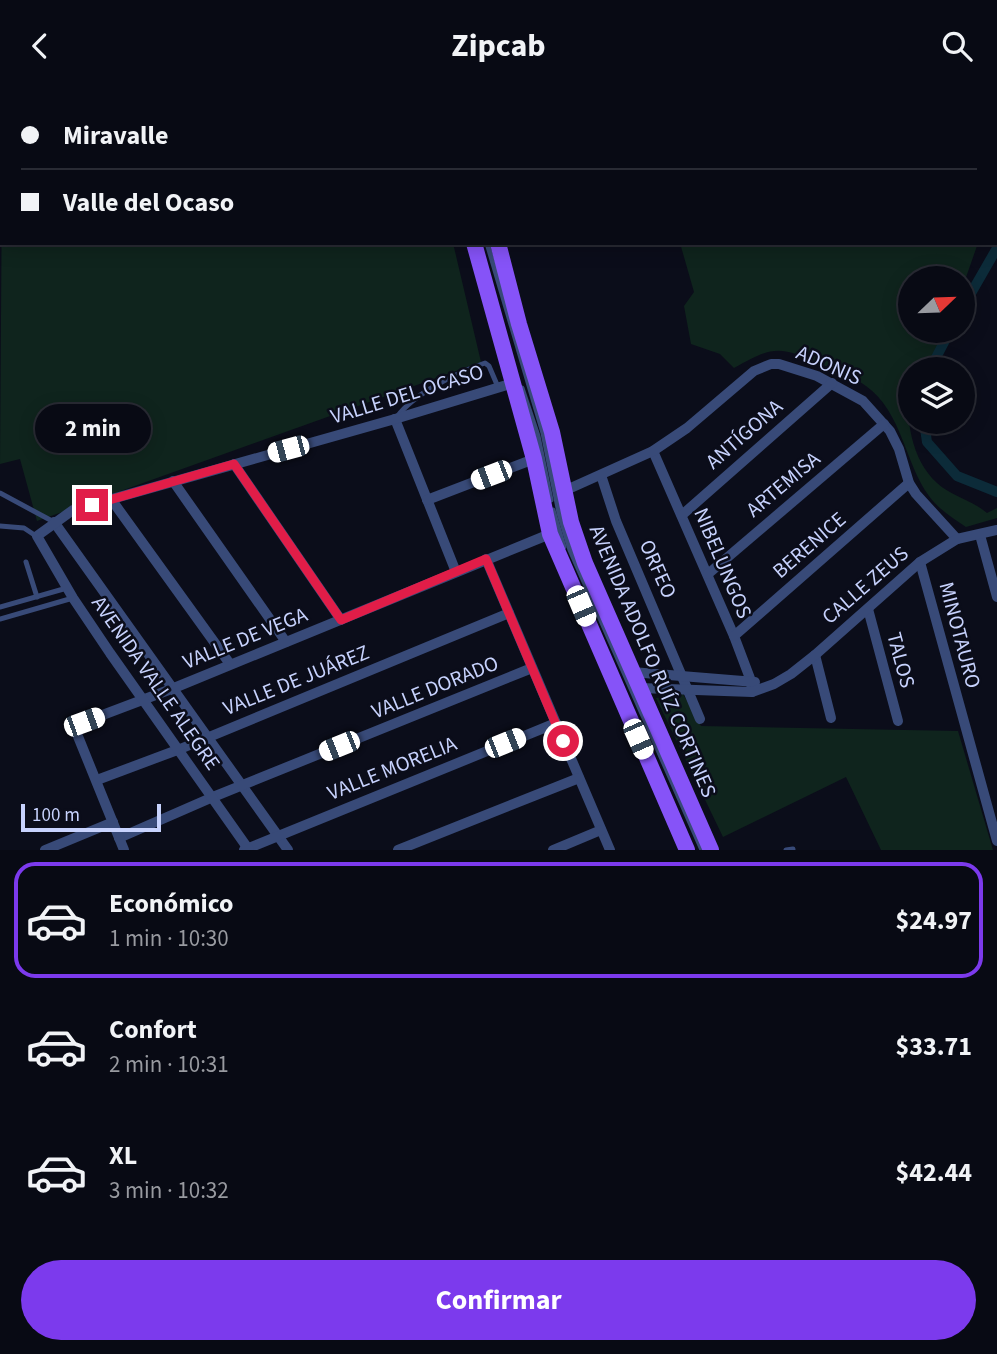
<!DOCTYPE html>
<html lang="es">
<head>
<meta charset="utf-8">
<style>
	:root { --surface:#080a14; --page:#161822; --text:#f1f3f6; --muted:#989aa0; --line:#292b34; --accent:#7c3aed }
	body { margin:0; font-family:"Source Sans 3",sans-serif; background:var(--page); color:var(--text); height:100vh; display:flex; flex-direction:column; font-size:26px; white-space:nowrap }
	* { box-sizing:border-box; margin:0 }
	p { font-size:23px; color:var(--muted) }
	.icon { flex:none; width:38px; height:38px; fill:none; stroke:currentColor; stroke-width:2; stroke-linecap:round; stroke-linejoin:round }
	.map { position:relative; height:759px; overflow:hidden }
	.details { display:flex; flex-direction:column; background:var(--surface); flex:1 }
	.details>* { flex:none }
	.banner { position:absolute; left:0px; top:0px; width:998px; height:154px; box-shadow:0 4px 18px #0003,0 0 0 2px var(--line); display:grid; align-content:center; height:154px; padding:0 21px; background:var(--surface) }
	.needle { width:46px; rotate:67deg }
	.tools { position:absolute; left:898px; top:175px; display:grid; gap:14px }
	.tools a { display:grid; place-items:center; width:77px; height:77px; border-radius:50%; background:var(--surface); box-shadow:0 4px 18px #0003,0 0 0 2px var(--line); font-size:35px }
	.scale { position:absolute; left:21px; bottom:18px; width:140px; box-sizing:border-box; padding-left:7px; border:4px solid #c7d2fd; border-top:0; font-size:19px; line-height:24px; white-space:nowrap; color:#c7d2fd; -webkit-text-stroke:5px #0b0d1a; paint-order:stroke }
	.end { position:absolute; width:32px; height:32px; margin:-16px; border:9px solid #e11d48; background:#fff; box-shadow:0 0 0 4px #fff }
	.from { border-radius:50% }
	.bubble { position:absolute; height:49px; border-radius:24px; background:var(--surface); box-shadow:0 4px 18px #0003,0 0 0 2px var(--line); font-size:23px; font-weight:700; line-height:49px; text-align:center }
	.car { position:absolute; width:21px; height:42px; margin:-21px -10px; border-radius:9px; box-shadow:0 0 5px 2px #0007; background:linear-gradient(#fff 24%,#345 0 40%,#fff 0 76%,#345 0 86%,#fff 0) }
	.banner b { display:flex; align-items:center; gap:24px; height:66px; font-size:26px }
	.banner b+b { border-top:2px solid var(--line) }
	.banner i { width:18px; height:18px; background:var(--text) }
	ul { padding:12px 0 0; list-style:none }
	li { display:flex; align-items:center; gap:21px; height:116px; margin:0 14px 10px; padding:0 7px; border:4px solid transparent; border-radius:21px }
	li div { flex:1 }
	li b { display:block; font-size:26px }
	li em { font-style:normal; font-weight:700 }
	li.on { border-color:var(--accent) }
	li>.icon { width:63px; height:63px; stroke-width:1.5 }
	.primary-button { display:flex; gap:14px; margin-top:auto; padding:14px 21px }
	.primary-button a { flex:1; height:80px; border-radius:42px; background:var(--accent); color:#fff; font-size:28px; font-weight:700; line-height:80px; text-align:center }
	header { display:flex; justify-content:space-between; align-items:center; height:91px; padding:0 21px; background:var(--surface); font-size:32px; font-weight:700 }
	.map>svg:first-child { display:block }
</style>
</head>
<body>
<header><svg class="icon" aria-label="back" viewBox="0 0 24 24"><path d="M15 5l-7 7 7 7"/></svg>Zipcab<svg class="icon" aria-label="search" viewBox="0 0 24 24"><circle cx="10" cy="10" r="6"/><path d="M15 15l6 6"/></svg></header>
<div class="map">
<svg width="997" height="759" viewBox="0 0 997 759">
	<rect width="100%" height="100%" fill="#0b0d1a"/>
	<g fill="#0f241d">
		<polygon points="309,0 416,0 417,2 302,2"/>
		<polygon points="641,0 918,0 919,2 616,2"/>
		<polygon points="2,80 2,152 453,152 481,271 37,430 20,368 0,373"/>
		<path d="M680,152H978L963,195L962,187H910V240H946L933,278H910V295L906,296C908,330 910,367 937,392C951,405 972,409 987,422L997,417V427L966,436C954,428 938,418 929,405C904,371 903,322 866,295C854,286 836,280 823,274C780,255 774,254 734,277L720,263L691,253L684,215L694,201Z"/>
		<polygon points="683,603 701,635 958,640 993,759 881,759 846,686 723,746 656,607"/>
	</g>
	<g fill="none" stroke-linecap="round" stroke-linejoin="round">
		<g stroke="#0c2b39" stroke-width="10">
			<polyline points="944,0 945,2"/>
			<polyline points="996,83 997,85"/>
			<polyline points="962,218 997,157"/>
			<polyline points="930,278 950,240"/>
			<polyline points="924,331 927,351 957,385 997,401"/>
		</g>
		<g stroke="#384a78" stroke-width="5">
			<polyline points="133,0 133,2"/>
			<polyline points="448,0 448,2"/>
			<polyline points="487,152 543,342 559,422 570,459 702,759"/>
			<polyline points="522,297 538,345 551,409"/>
			<path d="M397,326C413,303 458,281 485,272L489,275L498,296"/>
			<polyline points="0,402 54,431"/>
			<polyline points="553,419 564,456"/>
			<polyline points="0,435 24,437 36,445"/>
			<polyline points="26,471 37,506"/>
			<polyline points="0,516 67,497"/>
			<polyline points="0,528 73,507"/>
			<polyline points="786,759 793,758"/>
		</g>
		<g stroke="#384a78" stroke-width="10">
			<polyline points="395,328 456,481"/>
			<polyline points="653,360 734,545 751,590 752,601"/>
			<polyline points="234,373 341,529"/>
			<polyline points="601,384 616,430 700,628"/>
			<polyline points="173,390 286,551"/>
			<polyline points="564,400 653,360 687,337 754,280 771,273 779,273 817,285 863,310 890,340 899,358 909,392 916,403 957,448"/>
			<polyline points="111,408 230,573"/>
			<polyline points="427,409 534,368"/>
			<polyline points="682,424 832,292"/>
			<polyline points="54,431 288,759"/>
			<polyline points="980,444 997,506"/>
			<polyline points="486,468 610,759"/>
			<polyline points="920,471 997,750"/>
			<polyline points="708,483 884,333"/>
			<polyline points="868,518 898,630"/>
			<polyline points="734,545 909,392"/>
			<polyline points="815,564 831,627"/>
			<polyline points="632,581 755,591"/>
			<polyline points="640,597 752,601 774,593 791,583 815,564 920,471 957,448 997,439"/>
			<polyline points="97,689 180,658 509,522"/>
			<polyline points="119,747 213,706 532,577"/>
			<polyline points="45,759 113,731"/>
			<polyline points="124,759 77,643 78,638 84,631 174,597 550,443"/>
			<polyline points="244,759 556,632"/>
			<polyline points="249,759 110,562 73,507 37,445 73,419 395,328 513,292"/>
			<polyline points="398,759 579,687"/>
			<polyline points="553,759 601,739"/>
		</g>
		<g stroke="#8653f8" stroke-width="16">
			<polyline points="434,0 434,2"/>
			<polyline points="457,0 457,2"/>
			<polyline points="474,152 534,368 550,443 687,759"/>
			<polyline points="498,152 519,233 552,341 571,431 585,472 711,759"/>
		</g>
	</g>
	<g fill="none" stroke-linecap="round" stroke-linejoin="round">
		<polyline stroke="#e11d48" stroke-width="9" points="92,414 234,373 341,529 486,468 563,650"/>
	</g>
	<g text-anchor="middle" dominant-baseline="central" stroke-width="5" stroke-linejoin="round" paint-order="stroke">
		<g font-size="21" fill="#c7d2fd" stroke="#0b0d1a">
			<text transform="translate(829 274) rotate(24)">ADONIS</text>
			<text transform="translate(407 303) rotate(-17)">VALLE DEL OCASO</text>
			<text transform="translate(744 343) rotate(-41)">ANTÍGONA</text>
			<text transform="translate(783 393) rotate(-40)">ARTEMISA</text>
			<text transform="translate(809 454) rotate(-41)">BERENICE</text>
			<text transform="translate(723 472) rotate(67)">NIBELUNGOS</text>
			<text transform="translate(658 478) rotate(66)">ORFEO</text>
			<text transform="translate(865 494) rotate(-41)">CALLE ZEUS</text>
			<text transform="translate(960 544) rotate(75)">MINOTAURO</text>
			<text transform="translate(245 547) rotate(-22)">VALLE DE VEGA</text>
			<text transform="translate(901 569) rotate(75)">TALOS</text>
			<text transform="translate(653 570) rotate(67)">AVENIDA ADOLFO RUÍZ CORTINES</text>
			<text transform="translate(296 589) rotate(-22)">VALLE DE JUÁREZ</text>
			<text transform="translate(156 592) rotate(55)">AVENIDA VALLE ALEGRE</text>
			<text transform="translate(435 596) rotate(-22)">VALLE DORADO</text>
			<text transform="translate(392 677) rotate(-22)">VALLE MORELIA</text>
		</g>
	</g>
</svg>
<div class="tools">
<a><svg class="needle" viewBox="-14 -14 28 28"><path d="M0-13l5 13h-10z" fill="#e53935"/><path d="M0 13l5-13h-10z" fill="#989aa0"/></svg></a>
<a><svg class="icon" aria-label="layers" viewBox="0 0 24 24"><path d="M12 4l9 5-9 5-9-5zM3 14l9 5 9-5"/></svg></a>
</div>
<div class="scale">100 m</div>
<i class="end from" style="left:563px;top:650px"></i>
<i class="end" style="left:92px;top:414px"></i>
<div class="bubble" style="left:35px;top:313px;width:116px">2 min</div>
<i class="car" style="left:288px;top:358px;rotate:255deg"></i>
<i class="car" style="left:491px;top:384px;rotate:249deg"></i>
<i class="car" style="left:581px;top:515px;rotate:157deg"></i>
<i class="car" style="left:84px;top:631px;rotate:70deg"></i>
<i class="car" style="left:638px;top:648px;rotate:156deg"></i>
<i class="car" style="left:505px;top:652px;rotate:68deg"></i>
<i class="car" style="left:339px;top:655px;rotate:248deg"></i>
<div class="banner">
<b><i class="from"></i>Miravalle</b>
<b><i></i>Valle del Ocaso</b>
</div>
</div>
<section class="details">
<ul>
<li class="on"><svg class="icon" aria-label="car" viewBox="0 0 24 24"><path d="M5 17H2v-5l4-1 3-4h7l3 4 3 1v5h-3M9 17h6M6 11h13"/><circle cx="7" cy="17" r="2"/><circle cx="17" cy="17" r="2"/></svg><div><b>Económico</b><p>1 min · 10:30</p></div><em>$24.97</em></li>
<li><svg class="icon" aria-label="car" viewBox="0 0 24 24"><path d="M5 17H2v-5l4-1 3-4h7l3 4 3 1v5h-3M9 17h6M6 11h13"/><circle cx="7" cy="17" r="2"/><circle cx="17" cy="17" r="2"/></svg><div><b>Confort</b><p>2 min · 10:31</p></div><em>$33.71</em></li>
<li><svg class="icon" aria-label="car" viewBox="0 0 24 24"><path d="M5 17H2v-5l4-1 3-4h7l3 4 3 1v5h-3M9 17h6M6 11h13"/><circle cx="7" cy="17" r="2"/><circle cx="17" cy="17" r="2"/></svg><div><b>XL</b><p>3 min · 10:32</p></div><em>$42.44</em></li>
</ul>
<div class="primary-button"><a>Confirmar</a></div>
</section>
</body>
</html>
